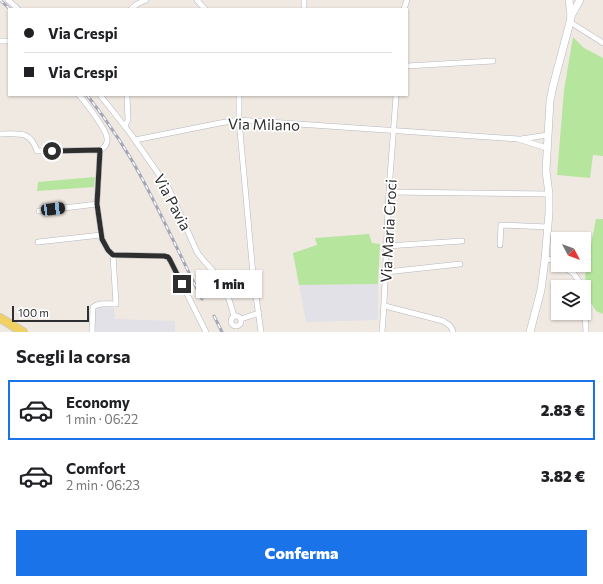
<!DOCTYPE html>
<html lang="it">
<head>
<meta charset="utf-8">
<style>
	:root { --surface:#fff; --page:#f2f2f2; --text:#202124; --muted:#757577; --line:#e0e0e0; --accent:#1a73e8 }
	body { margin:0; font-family:Commissioner,sans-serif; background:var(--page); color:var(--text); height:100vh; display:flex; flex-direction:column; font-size:15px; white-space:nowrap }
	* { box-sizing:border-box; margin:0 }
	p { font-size:13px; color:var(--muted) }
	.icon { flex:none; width:22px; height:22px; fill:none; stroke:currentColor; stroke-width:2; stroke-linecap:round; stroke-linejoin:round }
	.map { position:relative; height:332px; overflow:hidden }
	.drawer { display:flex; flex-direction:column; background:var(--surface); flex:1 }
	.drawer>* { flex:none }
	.hud { position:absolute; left:8px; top:8px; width:400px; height:88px; border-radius:0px; box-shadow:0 1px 3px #0004; display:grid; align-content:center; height:88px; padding:0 16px; background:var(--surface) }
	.needle { width:26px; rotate:131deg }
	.controls { position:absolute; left:551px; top:232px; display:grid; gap:8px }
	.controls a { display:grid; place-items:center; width:40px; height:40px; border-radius:0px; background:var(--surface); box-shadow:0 1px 3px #0004; font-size:20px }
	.scale { position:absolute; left:12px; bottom:10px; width:77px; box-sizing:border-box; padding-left:4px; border:2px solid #2e2e2e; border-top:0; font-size:11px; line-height:14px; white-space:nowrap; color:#2e2e2e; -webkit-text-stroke:3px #fff; paint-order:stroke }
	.end { position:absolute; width:18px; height:18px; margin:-9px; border:5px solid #2e2e2e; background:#fff; box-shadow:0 0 0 2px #fff }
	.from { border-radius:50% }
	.bubble { position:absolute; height:28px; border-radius:0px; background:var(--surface); box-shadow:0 1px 3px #0004; font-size:13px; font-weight:800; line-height:28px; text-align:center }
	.car { position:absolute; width:12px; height:24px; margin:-12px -6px; border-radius:5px; box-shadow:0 0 3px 1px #0007; background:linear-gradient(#222 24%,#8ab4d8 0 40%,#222 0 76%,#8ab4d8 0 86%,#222 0) }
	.hud b { display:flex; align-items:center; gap:14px; height:38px; font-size:15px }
	.hud b+b { border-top:1px solid var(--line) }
	.hud i { width:10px; height:10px; background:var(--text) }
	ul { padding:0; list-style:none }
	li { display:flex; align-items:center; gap:12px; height:60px; margin:0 8px 6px; padding:0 8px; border:2px solid transparent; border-radius:0px }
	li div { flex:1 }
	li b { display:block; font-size:15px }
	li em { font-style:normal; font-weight:800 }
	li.current { border-color:var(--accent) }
	li>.icon { width:36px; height:36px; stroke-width:1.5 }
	h2 { padding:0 16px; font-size:18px; line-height:48px }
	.action { display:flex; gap:8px; margin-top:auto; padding:8px 16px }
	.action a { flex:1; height:46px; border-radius:0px; background:var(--accent); color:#fff; font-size:16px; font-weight:800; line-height:46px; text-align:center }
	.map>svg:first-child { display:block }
</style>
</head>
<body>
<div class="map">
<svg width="603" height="332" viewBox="0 0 603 332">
	<rect width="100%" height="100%" fill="#efe9e1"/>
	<g fill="#e3e1e8">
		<polygon points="378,284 378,320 306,322 299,285"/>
		<polygon points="97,307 114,308 115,319 175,321 175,332 95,332 94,309"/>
	</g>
	<g fill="#b6e59e">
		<polygon points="573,37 584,48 603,58 603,156 593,155 590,178 557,175 564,90"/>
		<polygon points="95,177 94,187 37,191 38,182"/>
		<polygon points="596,219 603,219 603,314 596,311 590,301 585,276"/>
		<polygon points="369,234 372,243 380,244 378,284 299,285 293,253 317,245 315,238"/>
	</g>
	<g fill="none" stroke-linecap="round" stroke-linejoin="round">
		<defs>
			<g id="street">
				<polyline points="8,0 18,9"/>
				<polyline points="197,0 205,9"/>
				<polyline points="304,0 304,9"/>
				<polyline points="131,9 137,4 146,0"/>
				<polyline points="404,9 407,0"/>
				<polyline points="570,22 603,43"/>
				<polyline points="0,41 9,41"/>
				<polyline points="407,66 493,61"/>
				<path d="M79,95C86,103 106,129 107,138C108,143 105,148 100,150"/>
				<path d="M100,95L130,133L169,189L197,252C203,261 211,268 218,277C226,288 230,302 234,316"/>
				<polyline points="239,95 239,120 253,274 261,332"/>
				<polyline points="125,126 128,120 127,95"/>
				<path d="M0,134C19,134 30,130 37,151L100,150L97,204L102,239L108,250L113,255L164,256L167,257L170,260L206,332"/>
				<polyline points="521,139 548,135"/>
				<polyline points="135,140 220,123 239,120 518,139 547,148"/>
				<polyline points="389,192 549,194"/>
				<polyline points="39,211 97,204"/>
				<polyline points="38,242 101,235"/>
				<polyline points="500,245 501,225 548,227"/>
				<polyline points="387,246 462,241"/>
				<polyline points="545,259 554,260 558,263"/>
				<polyline points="561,265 574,274 583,287"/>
				<polyline points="386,272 460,264"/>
				<polyline points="584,298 586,332"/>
				<path d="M385,306L443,321C448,324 452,326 453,332"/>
				<circle cx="236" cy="321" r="5"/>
				<polyline points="241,319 259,313"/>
				<path d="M92,332L93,307C100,302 108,304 116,304L113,255"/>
				<path d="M382,332C386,285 386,239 389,192C391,160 394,127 396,95"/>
			</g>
			<g id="secondary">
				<polyline points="571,16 580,0"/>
				<polyline points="530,332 541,290 545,259 549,213 549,194 546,171 550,101 553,86 570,22 571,16 569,0"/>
			</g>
			<polyline id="primary" points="0,318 23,332"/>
		</defs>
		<use href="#street" stroke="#b4b7c1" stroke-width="6"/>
		<use href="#secondary" stroke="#b4b7c1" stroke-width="8"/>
		<use href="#primary" stroke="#c9c9c9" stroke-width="10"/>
		<use href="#street" stroke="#fff" stroke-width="5"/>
		<use href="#secondary" stroke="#fff" stroke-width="7"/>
		<use href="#primary" stroke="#f2d163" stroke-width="8"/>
		<defs>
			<g id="rail">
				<polyline points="0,0 10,9"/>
				<path d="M87,95C109,123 129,153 145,184C165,222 183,261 202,299"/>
				<polyline points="214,316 222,332"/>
			</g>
		</defs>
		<use href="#rail" stroke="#a3a6b8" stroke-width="3"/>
		<use href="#rail" stroke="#fff" stroke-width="1.5" stroke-dasharray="4.5" stroke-linecap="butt"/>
	</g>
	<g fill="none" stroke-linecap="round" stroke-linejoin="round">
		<polyline stroke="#2e2e2e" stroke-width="5" points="52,151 100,150 97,204 102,239 108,250 113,255 164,256 168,257 170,260 182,284"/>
	</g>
	<g text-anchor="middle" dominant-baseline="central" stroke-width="3.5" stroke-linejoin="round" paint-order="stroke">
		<g font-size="15" fill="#2e2e2e" stroke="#fff">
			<text transform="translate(264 124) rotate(1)">Via Milano</text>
			<text transform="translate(173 202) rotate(62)">Via Pavia</text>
			<text transform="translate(388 231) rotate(-87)">Via Maria Croci</text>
		</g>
	</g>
</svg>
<div class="controls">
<a><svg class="needle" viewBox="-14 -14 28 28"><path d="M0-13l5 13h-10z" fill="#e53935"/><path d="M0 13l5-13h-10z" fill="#757577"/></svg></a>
<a><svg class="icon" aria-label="layers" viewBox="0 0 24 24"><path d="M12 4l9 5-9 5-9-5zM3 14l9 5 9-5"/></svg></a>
</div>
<div class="scale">100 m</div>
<i class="end from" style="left:52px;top:151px"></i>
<i class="end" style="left:182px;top:284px"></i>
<div class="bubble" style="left:196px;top:270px;width:66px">1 min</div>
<i class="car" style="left:53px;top:209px;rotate:83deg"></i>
<div class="hud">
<b><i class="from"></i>Via Crespi</b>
<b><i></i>Via Crespi</b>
</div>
</div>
<section class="drawer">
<h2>Scegli la corsa</h2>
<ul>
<li class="current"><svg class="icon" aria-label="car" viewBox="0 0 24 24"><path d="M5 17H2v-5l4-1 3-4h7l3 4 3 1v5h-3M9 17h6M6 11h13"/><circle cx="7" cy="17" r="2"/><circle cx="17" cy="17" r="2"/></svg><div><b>Economy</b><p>1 min · 06:22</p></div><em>2.83 €</em></li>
<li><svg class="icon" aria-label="car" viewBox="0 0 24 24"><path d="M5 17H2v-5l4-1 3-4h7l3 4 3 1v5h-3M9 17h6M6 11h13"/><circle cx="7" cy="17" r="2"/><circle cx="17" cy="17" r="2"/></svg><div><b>Comfort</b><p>2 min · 06:23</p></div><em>3.82 €</em></li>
</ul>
<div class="action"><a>Conferma</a></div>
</section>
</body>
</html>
